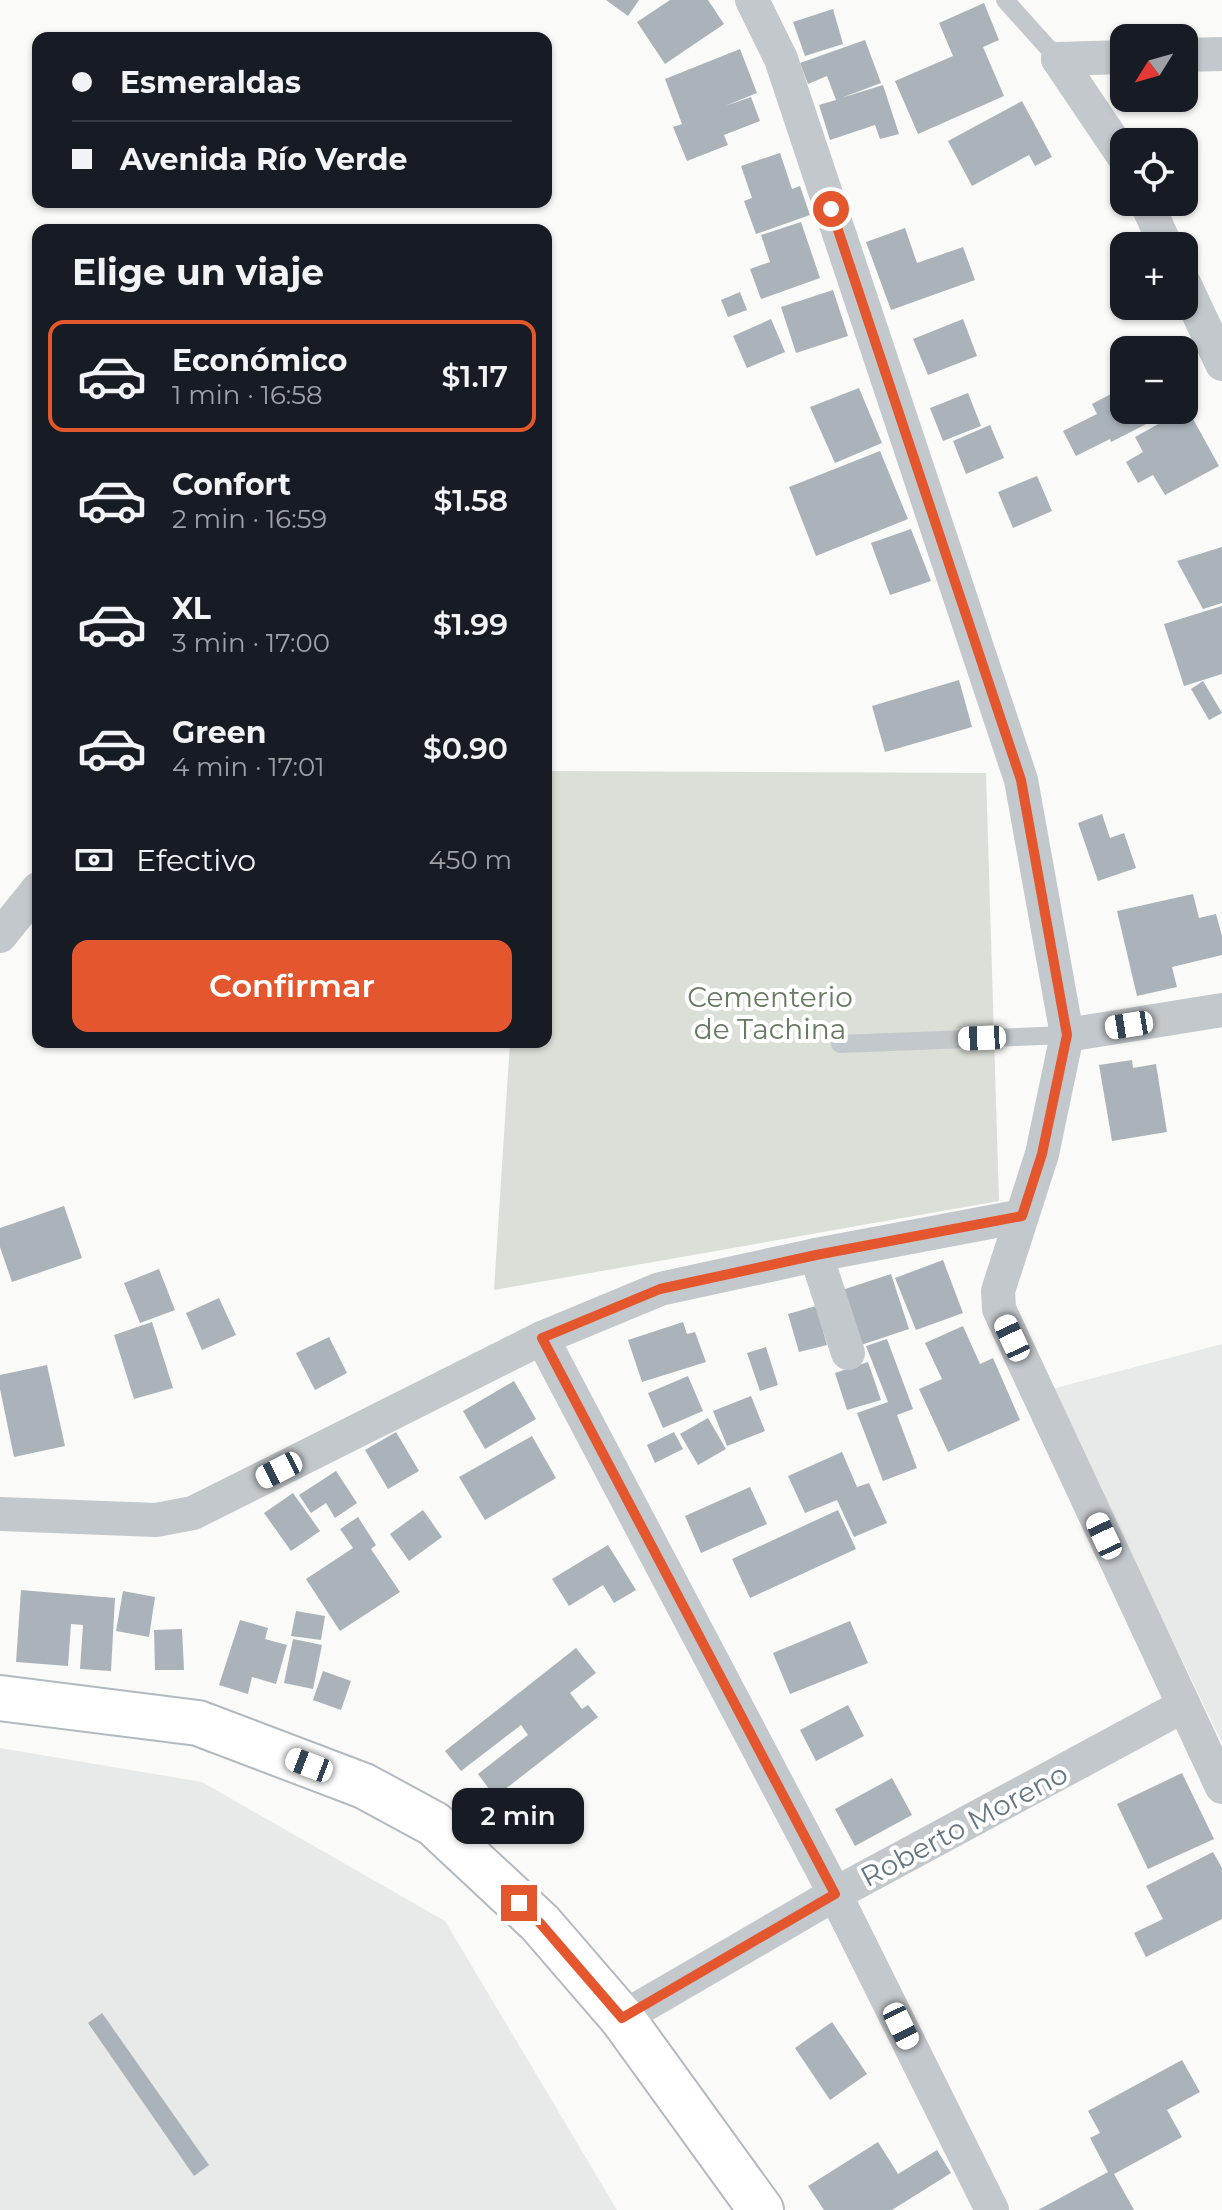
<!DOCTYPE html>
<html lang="es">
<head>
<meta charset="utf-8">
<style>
	:root { --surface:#171b24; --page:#242831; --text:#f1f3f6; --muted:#9ea1a6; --line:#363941; --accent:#e4572e }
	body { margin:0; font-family:Montserrat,sans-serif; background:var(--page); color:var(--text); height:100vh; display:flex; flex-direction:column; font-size:30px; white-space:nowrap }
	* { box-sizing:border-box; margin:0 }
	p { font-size:26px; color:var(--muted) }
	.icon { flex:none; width:44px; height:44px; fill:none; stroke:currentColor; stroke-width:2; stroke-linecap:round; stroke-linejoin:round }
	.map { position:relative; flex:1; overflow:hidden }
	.side { position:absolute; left:32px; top:224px; width:520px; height:824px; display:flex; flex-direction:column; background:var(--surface); border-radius:16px; box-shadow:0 2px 6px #0004 }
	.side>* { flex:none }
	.top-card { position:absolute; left:32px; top:32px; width:520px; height:176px; border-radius:16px; box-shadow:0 2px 6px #0004; display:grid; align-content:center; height:176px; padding:0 40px; background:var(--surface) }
	.needle { width:52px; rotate:233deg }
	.buttons { position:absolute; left:1110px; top:24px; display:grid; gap:16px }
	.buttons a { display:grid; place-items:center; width:88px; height:88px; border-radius:16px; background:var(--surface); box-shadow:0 2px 6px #0004; font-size:40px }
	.end { position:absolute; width:36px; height:36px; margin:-18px; border:10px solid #e4572e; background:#fff; box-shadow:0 0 0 4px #fff }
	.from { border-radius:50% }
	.bubble { position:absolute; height:56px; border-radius:16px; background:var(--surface); box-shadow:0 2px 6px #0004; font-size:26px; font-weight:600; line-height:56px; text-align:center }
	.car { position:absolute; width:24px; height:48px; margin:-24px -12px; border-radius:10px; box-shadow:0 0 6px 2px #0007; background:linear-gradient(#fff 24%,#345 0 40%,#fff 0 76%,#345 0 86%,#fff 0) }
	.top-card b { display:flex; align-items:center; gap:28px; height:76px; font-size:30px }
	.top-card b+b { border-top:2px solid var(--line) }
	.top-card i { width:20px; height:20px; background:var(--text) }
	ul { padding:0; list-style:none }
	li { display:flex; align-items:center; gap:24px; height:112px; margin:0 16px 12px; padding:0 24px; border:4px solid transparent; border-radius:16px }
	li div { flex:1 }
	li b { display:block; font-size:30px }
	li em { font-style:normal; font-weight:600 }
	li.active { border-color:var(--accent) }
	li>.icon { width:72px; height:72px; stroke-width:1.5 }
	h2 { padding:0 40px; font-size:36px; line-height:96px }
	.pay { display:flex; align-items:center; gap:20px; height:88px; padding:0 40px; font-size:30px }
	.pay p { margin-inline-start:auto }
	.action { display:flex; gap:16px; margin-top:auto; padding:16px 40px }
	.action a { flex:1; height:92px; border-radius:16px; background:var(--accent); color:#fff; font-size:32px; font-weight:600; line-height:92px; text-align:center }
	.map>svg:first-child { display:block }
</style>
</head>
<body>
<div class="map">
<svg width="1222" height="2210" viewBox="0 0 1222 2210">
	<rect width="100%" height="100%" fill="#fafaf8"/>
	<g fill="#e8e9e9">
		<polygon points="1222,1344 1222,1743 1052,1389"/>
		<polygon points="0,1748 202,1782 445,1921 617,2210 0,2210"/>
	</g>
	<polygon fill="#dadfd7" points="546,771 986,773 999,1201 494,1290 510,1042 546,1042"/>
	<g fill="#aab3b9">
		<polygon points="606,0 639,0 628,16"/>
		<polygon points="670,0 708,0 724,24 665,64 637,22"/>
		<polygon points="984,3 999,40 983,47 1004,96 918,134 895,81 953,56 939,23"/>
		<polygon points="833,9 843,44 805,56 793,22"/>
		<polygon points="865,40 881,83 841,98 883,85 899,134 880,139 875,125 830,140 819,105 836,100 827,76 808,84 800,63"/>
		<polygon points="740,49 757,93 725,106 751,97 760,121 724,135 728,145 687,161 673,127 682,124 665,79"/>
		<polygon points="1022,101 1052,157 1035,166 1029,155 972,186 948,141"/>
		<polygon points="780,153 792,189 800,186 810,215 756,234 744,201 752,198 741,166"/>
		<polygon points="801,222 820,278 761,299 750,269 770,262 761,235"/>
		<polygon points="905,228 917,263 963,247 975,280 891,310 866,242"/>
		<polygon points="833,290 848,336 796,353 781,307"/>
		<polygon points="740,292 747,310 728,317 721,300"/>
		<polygon points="771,319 785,352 747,368 733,336"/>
		<polygon points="963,319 977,356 928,375 913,339"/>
		<polygon points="1124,387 1124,410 1174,410 1111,442 1110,439 1076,456 1063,431 1097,414 1092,404"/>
		<polygon points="859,388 882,443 835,463 810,407"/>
		<polygon points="968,393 981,426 943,441 930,408"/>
		<polygon points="1187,408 1219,466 1165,495 1153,475 1138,483 1126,462 1143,452 1135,437"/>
		<polygon points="990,425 1004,458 966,474 953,441"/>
		<polygon points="880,451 908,519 816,556 789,487"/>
		<polygon points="1037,476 1052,511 1013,528 998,492"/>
		<polygon points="911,529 931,581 890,595 871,543"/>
		<polygon points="1222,547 1222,603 1203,609 1177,561"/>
		<polygon points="1222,606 1222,674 1184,686 1164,624"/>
		<polygon points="959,680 972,727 885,752 872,706"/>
		<polygon points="1203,681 1222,713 1209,720 1191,689"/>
		<polygon points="1102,814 1110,838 1124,833 1136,868 1098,881 1078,823"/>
		<polygon points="1193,894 1199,918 1216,914 1222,936 1222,955 1172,967 1177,987 1137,996 1117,911"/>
		<polygon points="1132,1060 1133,1068 1156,1064 1167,1132 1112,1141 1099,1065"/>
		<polygon points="64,1206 82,1258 12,1282 0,1247 0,1228"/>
		<polygon points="943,1260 963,1313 916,1330 895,1278"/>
		<polygon points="159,1269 175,1310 140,1323 124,1283"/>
		<polygon points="891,1274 909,1329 861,1345 842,1290"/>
		<polygon points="219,1298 236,1335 202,1350 186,1313"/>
		<polygon points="816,1306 827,1345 799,1352 788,1314"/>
		<polygon points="152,1322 173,1388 134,1399 114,1335"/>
		<polygon points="683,1322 687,1334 695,1332 706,1362 642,1382 628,1340"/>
		<polygon points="963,1326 980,1364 993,1358 1020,1420 948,1452 919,1389 942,1379 925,1343"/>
		<polygon points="329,1337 347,1373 315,1390 296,1353"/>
		<polygon points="887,1339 913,1409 897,1415 917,1468 883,1481 857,1413 888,1402 866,1346"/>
		<polygon points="766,1347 778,1385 760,1391 747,1353"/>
		<polygon points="868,1362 881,1400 847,1410 835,1373"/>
		<polygon points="47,1365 65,1446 14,1457 0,1389 0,1375"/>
		<polygon points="688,1376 703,1411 663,1428 648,1393"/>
		<polygon points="514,1381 536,1419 485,1449 463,1411"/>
		<polygon points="751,1396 765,1431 727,1446 713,1411"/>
		<polygon points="708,1418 726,1449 698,1465 680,1434"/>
		<polygon points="396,1432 419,1471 388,1489 365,1450"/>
		<polygon points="674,1432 683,1449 655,1463 647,1445"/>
		<polygon points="532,1436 556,1478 485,1520 459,1477"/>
		<polygon points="842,1452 857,1487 869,1483 887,1523 854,1537 837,1500 805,1513 788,1476"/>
		<polygon points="336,1471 357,1503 335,1518 326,1503 311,1513 299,1495"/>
		<polygon points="750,1487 767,1524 701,1553 685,1516"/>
		<polygon points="293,1493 320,1531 291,1551 264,1513"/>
		<polygon points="423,1510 442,1537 409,1561 390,1534"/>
		<polygon points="838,1510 856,1549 750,1598 732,1559"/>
		<polygon points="358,1517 376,1545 371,1549 400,1592 340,1631 306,1579 353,1548 340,1529"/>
		<polygon points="608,1545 636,1590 614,1603 603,1585 569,1606 552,1579"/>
		<polygon points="21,1590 115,1598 111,1671 80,1669 83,1625 71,1624 68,1666 16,1662"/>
		<polygon points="123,1591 155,1597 149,1637 116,1631"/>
		<polygon points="296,1611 325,1616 321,1640 291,1636"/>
		<polygon points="240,1620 268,1628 265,1639 287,1645 276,1684 252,1677 248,1694 219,1685"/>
		<polygon points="850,1621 868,1663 790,1694 773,1653"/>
		<polygon points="182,1629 184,1670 155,1670 154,1630"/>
		<polygon points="293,1639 322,1645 313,1689 284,1683"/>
		<polygon points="576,1648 596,1673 570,1693 582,1709 588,1705 598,1717 495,1797 478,1774 528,1735 521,1725 461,1771 445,1751"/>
		<polygon points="323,1671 351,1681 341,1710 313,1700"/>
		<polygon points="848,1705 864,1736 816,1761 800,1730"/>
		<polygon points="1182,1773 1214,1839 1148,1869 1117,1804"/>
		<polygon points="892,1778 912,1815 855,1846 835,1809"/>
		<polygon points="1213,1852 1222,1868 1222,1919 1146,1957 1134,1933 1163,1919 1146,1886"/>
		<polygon points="102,2013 209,2165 194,2176 88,2023"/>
		<polygon points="832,2022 867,2074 830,2100 795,2048"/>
		<polygon points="1182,2060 1200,2092 1167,2110 1182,2137 1114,2174 1134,2210 1038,2210 1108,2172 1090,2138 1100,2133 1088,2111"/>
		<polygon points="878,2142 898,2174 937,2150 951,2173 892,2210 824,2210 808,2186"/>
	</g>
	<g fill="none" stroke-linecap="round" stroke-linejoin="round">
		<defs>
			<polyline id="secondary" points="0,1698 198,1723 364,1786 434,1824 540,1923 622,2018 761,2210"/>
		</defs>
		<use href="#secondary" stroke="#b3babf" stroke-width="48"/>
		<g stroke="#c3c8cc" stroke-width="18">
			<polyline points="1005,0 1058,59"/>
			<polyline points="840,1044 1067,1035"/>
		</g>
		<g stroke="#c3c8cc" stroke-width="34">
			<polyline points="752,0 781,59 1021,780 1067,1035 1042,1154 998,1291 999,1309 1222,1787"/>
			<polyline points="1184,55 1222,54"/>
			<polyline points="1058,59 1124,157"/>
			<polyline points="1058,59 1124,57"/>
			<polyline points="1146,202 1166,246"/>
			<polyline points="1184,283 1222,364"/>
			<polyline points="0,936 38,889"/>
			<polyline points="1067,1035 1222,1010"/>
			<polyline points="816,1255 848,1353"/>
			<polyline points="542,1338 835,1894 992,2210"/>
			<polyline points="0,1514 156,1520 193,1513 542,1338 660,1289 816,1255 1022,1216"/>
			<polyline points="622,2018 835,1894 1183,1706"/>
		</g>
		<use href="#secondary" stroke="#fff" stroke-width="44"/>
	</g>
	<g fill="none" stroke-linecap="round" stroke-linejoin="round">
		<polyline stroke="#e4572e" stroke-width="10" points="519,1903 540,1923 622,2018 835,1894 542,1338 660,1289 816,1255 1022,1216 1042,1154 1067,1035 1021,780 831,209"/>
	</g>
	<g text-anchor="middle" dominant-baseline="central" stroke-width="8" stroke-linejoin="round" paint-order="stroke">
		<g font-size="28" fill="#687a64" stroke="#fff">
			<text x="770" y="997">Cementerio<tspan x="770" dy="32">de Tachina</tspan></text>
		</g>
		<g font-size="28" fill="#657683" stroke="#fff">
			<text transform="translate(964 1825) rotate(-28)">Roberto Moreno</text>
		</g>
	</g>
</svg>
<div class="buttons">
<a><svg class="needle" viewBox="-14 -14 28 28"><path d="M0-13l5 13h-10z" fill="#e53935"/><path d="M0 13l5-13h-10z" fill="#9ea1a6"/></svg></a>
<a><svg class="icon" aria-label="locate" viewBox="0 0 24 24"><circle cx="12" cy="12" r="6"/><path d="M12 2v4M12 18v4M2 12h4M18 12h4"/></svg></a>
<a>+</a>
<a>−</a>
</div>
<i class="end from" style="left:831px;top:209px"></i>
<i class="end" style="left:519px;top:1903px"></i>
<div class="bubble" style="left:452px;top:1788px;width:132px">2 min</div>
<i class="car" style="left:1129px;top:1025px;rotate:261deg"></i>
<i class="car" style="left:982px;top:1038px;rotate:268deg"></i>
<i class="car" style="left:1012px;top:1338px;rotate:335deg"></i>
<i class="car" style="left:279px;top:1470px;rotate:243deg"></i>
<i class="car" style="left:1104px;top:1536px;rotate:335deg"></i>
<i class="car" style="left:309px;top:1765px;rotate:291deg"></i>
<i class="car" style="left:901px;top:2026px;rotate:154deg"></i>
<div class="top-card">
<b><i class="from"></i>Esmeraldas</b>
<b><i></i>Avenida Río Verde</b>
</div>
<section class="side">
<h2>Elige un viaje</h2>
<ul>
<li class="active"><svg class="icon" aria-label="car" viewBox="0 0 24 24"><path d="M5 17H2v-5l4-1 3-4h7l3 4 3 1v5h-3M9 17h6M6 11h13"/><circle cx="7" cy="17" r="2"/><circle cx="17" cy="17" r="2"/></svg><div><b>Económico</b><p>1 min · 16:58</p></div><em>$1.17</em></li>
<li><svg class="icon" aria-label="car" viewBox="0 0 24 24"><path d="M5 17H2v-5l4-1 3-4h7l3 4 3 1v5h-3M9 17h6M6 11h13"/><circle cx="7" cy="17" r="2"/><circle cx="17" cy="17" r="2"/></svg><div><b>Confort</b><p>2 min · 16:59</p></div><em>$1.58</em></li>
<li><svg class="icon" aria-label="car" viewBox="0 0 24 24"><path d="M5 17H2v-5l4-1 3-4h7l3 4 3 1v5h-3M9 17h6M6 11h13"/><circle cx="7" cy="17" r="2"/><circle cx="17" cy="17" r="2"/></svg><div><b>XL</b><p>3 min · 17:00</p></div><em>$1.99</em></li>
<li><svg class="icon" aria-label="car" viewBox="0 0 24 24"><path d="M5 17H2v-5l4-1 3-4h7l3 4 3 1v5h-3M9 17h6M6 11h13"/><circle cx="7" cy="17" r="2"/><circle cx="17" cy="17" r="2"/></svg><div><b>Green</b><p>4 min · 17:01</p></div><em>$0.90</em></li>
</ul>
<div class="pay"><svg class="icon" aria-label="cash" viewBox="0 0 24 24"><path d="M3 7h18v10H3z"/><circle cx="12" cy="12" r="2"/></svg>Efectivo<p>450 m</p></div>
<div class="action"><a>Confirmar</a></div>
</section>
</div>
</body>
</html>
